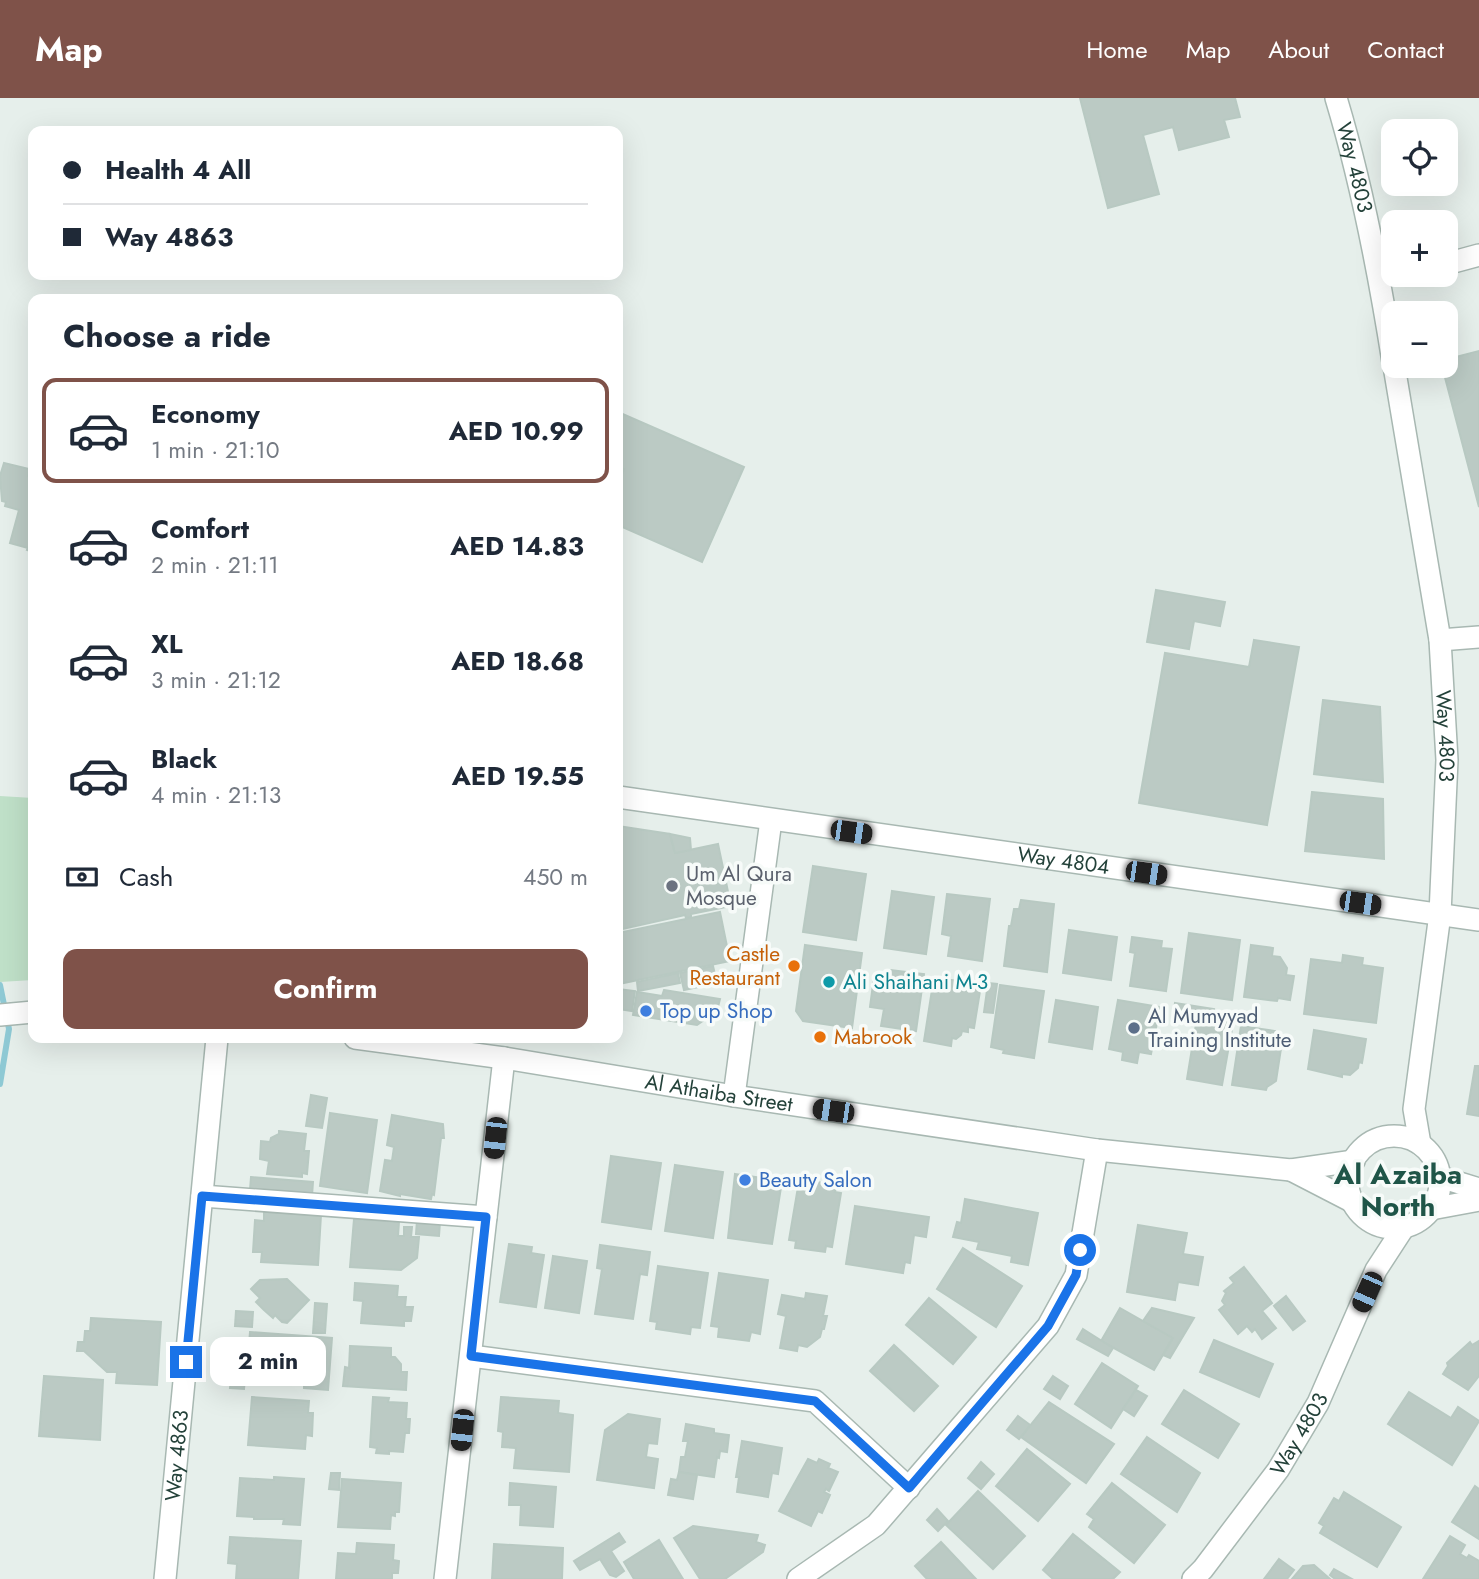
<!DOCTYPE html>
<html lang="en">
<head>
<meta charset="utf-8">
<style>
	:root { --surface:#fff; --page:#f6f6f7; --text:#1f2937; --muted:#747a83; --line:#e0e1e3; --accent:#7f5249 }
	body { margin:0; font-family:Jost,sans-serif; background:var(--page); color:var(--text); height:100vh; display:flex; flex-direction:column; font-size:26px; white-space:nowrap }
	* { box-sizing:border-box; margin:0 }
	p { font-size:23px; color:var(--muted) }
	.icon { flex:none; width:38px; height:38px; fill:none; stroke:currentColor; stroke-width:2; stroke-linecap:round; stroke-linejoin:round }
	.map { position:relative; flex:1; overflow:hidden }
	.drawer { position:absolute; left:28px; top:196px; width:595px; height:749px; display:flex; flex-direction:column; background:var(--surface); border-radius:14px; box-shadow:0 7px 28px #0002 }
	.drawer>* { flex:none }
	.guide { position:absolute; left:28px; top:28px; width:595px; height:154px; border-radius:14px; box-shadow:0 7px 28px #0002; display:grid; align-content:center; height:154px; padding:0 35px; background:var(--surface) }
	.buttons { position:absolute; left:1381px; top:21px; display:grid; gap:14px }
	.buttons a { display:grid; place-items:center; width:77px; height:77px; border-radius:14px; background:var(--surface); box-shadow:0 7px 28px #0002; font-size:35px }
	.end { position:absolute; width:32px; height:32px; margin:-16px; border:9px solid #1a73e8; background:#fff; box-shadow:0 0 0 4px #fff }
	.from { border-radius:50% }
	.bubble { position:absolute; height:49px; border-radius:14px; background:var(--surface); box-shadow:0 7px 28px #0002; font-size:23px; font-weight:700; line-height:49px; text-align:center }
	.car { position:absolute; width:21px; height:42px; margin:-21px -10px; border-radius:9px; box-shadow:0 0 5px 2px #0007; background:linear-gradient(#222 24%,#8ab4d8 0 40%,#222 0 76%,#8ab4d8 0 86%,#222 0) }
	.guide b { display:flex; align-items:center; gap:24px; height:66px; font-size:26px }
	.guide b+b { border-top:2px solid var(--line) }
	.guide i { width:18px; height:18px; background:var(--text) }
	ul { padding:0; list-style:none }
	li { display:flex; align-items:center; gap:21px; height:105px; margin:0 14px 10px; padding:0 21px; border:4px solid transparent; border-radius:14px }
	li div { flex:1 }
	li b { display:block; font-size:26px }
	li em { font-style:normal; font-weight:700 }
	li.current { border-color:var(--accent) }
	li>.icon { width:63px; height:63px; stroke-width:1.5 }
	h2 { padding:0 35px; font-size:32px; line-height:84px }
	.pay { display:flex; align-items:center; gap:18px; height:77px; padding:0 35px; font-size:26px }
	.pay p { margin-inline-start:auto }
	.cta { display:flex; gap:14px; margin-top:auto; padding:14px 35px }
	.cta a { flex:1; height:80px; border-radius:14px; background:var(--accent); color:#fff; font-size:28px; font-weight:700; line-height:80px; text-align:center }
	header { display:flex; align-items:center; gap:42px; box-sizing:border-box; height:98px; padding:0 35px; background:var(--accent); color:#fff }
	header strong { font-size:33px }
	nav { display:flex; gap:38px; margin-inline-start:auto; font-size:24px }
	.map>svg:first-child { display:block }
</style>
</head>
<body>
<header>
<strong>Map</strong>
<nav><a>Home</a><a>Map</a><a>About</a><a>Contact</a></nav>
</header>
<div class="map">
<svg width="1479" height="1481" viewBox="0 0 1479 1481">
	<rect width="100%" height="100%" fill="#e6efeb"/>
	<polygon fill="#bfe0c8" points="0,698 33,700 33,882 0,884"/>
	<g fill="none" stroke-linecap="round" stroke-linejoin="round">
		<polyline stroke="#8ec9d4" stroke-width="6" points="0,887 9,931 0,986"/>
	</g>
	<g fill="#bbcac4" stroke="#b8c9c2" stroke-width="2">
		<polygon points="1080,0 1235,0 1240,19 1224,22 1229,39 1179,52 1173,29 1143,37 1159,96 1108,110"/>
		<polygon points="1479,253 1479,409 1442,268 1449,267 1448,261"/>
		<polygon points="618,314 744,369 702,464 618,427 618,385 624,371 618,368"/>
		<polygon points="4,365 29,371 28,378 33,380 33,454 27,452 28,450 10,445 19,412 5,408 6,404 2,403 0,378"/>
		<polygon points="1156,492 1225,504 1220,528 1194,523 1189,551 1147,544"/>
		<polygon points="1254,542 1299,549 1267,727 1139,705 1165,555 1249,569"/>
		<polygon points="1323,602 1380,609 1383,684 1314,676"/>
		<polygon points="1312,694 1383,701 1384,761 1305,753"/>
		<polygon points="618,728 670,736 675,755 718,746 731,808 691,816 691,819 686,820 685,817 618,832 618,768 620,768"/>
		<polygon points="670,736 690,740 691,752 675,755"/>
		<polygon points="813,768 866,776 856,842 803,834"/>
		<polygon points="892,793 934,799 926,856 884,850"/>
		<polygon points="947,796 990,801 982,863 948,858 951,838 942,836"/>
		<polygon points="1021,802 1054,806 1047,874 1004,868 1009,828 1011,828 1014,811 1019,811"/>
		<polygon points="720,814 730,863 619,886 618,835"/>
		<polygon points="1069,832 1117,839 1111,882 1063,875"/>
		<polygon points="1189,835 1240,842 1232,902 1181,895"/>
		<polygon points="1132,839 1162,843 1161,850 1172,851 1166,893 1130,888 1135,855 1130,854"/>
		<polygon points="805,847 862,855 852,930 803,923 796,913"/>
		<polygon points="1251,847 1273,850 1272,858 1280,859 1287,870 1286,877 1294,878 1290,902 1278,900 1277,903 1244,899"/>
		<polygon points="1343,857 1363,860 1362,867 1383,870 1376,925 1304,916 1311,861 1342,865"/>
		<polygon points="713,868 717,885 684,892 680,875"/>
		<polygon points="890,872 924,876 916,933 881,928 884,911 870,909 874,879 888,881"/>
		<polygon points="678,875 680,885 638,893 637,884"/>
		<polygon points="934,879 981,887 974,930 968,929 968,934 962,933 961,937 956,941 952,940 951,948 924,943"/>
		<polygon points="988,885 997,886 993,915 984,914"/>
		<polygon points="1000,887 1044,893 1034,960 1003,955 1004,952 991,949"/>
		<polygon points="618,891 635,893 632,913 618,911"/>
		<polygon points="664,892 720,901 717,913 697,927 633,917 637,894 662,898"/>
		<polygon points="1056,902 1098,909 1092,951 1049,944"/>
		<polygon points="1118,902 1160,909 1151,956 1139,954 1137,965 1122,962 1123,954 1109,951"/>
		<polygon points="1175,905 1214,911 1212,921 1233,925 1222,987 1187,981 1196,926 1172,923"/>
		<polygon points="1241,928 1275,933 1275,936 1282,944 1276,983 1267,989 1266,992 1232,987"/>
		<polygon points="1314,932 1366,941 1362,965 1359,964 1358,970 1350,977 1342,976 1342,979 1308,971"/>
		<polygon points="1475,968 1479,968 1479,1018 1467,1016"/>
		<polygon points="311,997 327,1000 322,1030 306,1028"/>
		<polygon points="330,1015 377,1022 367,1095 320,1088"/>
		<polygon points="392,1017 443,1026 444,1040 441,1040 434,1097 432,1096 431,1101 400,1096 400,1098 380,1093 385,1062 392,1063 394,1049 387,1047"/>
		<polygon points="279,1033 306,1036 304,1053 309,1053 307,1076 302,1075 302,1079 267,1076 269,1063 260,1061 261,1043 270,1044 271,1040 279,1036"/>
		<polygon points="611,1058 661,1065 651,1131 602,1124"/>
		<polygon points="675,1067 723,1074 713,1140 665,1133"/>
		<polygon points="735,1076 782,1083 772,1146 728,1140"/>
		<polygon points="251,1079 313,1084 312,1098 250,1092"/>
		<polygon points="804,1082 836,1087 835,1094 841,1095 832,1149 826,1148 825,1154 795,1150 796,1143 789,1142 798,1089 803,1089"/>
		<polygon points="965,1101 1038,1115 1028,1167 1011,1164 1012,1158 977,1151 979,1144 953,1139 957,1124 961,1125"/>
		<polygon points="855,1108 929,1119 926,1139 914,1137 910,1165 905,1164 903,1175 846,1166"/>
		<polygon points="264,1114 321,1117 318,1167 261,1164 262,1154 253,1154 255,1122 264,1123"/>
		<polygon points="354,1121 399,1124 398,1138 404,1138 404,1129 412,1129 411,1139 419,1139 417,1160 401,1172 350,1169"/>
		<polygon points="417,1122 440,1124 439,1138 416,1136"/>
		<polygon points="1138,1127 1187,1135 1183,1156 1203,1159 1198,1187 1178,1184 1175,1202 1127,1194"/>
		<polygon points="509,1146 532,1149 531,1155 544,1157 536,1209 500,1204"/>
		<polygon points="600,1147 650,1154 647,1177 640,1176 633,1221 595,1216 602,1171 597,1170"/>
		<polygon points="963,1150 1022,1188 996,1229 937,1191"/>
		<polygon points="553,1158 587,1163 579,1215 545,1210"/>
		<polygon points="658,1168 708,1175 700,1230 691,1229 690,1236 656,1231 657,1224 650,1223"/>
		<polygon points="1244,1169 1272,1205 1262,1213 1276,1230 1262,1241 1255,1231 1252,1234 1247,1228 1238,1236 1219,1212 1225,1207 1222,1203 1226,1195 1224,1193 1234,1185 1230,1180"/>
		<polygon points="719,1175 768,1182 760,1236 751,1234 749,1243 718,1239 719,1229 711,1228"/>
		<polygon points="287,1181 309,1202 287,1225 282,1224 275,1217 273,1220 264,1212 256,1204 260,1200 251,1191 260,1182"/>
		<polygon points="355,1185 398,1188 397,1199 406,1199 405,1209 413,1209 411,1223 404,1223 404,1228 361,1225 363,1203 354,1202"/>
		<polygon points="806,1195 827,1198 823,1218 827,1218 824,1231 822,1231 820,1239 807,1249 798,1247 797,1253 780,1250 786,1218 778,1216 782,1197 805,1201"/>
		<polygon points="1286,1198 1305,1223 1293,1232 1274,1208"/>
		<polygon points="929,1200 976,1239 953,1266 906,1227"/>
		<polygon points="315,1205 327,1206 325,1235 313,1235"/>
		<polygon points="1120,1210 1173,1240 1154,1272 1101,1243"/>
		<polygon points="1152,1210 1194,1220 1170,1260 1163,1257 1173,1240 1143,1223"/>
		<polygon points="236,1213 253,1214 252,1229 235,1228"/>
		<polygon points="91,1220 161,1224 157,1287 116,1285 117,1274 107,1274 84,1253 77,1253 78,1244 84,1244 85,1233 90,1233"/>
		<polygon points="1083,1231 1113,1250 1108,1258 1077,1241"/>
		<polygon points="250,1234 332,1240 328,1292 304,1290 304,1285 246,1283"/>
		<polygon points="1214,1242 1273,1266 1259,1299 1200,1274"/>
		<polygon points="1479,1243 1479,1278 1468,1292 1443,1276 1448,1268 1447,1265 1470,1244 1472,1247"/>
		<polygon points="894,1247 938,1288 914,1313 870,1273"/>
		<polygon points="350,1248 391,1250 391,1259 395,1259 401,1266 401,1274 407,1274 406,1292 343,1288 345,1269 349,1270"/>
		<polygon points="1102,1265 1138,1288 1111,1330 1075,1306"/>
		<polygon points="232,1269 246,1270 244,1291 230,1290"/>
		<polygon points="44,1278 103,1282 100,1342 39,1338"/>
		<polygon points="1053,1278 1068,1288 1060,1301 1044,1291"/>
		<polygon points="1136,1292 1147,1298 1134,1318 1123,1311"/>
		<polygon points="1184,1292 1239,1326 1218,1360 1162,1326"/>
		<polygon points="1409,1294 1451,1320 1458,1309 1479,1323 1452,1367 1388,1326"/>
		<polygon points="252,1299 309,1303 308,1315 313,1315 312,1338 306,1337 305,1351 248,1347"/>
		<polygon points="373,1299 389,1300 388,1304 407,1305 406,1321 410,1321 409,1335 405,1335 403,1354 389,1353 389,1356 376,1355 377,1350 370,1349"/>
		<polygon points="501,1299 559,1303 558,1315 573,1317 569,1374 514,1370 516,1350 502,1349 503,1334 498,1333"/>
		<polygon points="1049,1304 1114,1346 1086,1385 1021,1339"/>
		<polygon points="628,1316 660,1321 657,1346 648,1345 646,1359 658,1361 654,1390 597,1382 605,1332"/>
		<polygon points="1018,1318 1030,1327 1019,1341 1007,1332"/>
		<polygon points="686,1326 714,1331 714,1335 729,1337 727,1354 720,1353 719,1360 717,1359 714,1379 679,1374 681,1359 685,1359 688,1343 683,1343"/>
		<polygon points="1147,1339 1200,1375 1177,1414 1121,1376"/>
		<polygon points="742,1343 782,1350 778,1376 772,1375 768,1399 737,1394 739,1379 736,1379"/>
		<polygon points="1027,1351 1070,1386 1038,1423 996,1388"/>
		<polygon points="808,1361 817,1365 819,1361 830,1366 828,1370 838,1374 829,1393 826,1391 824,1394 830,1397 822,1415 818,1413 811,1428 779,1413"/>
		<polygon points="981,1364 994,1376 981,1391 968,1380"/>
		<polygon points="679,1374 697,1377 693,1401 668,1397 671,1381 677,1382"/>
		<polygon points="331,1375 340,1375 339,1392 329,1391"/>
		<polygon points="274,1379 304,1381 300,1427 283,1426 284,1421 254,1421 254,1419 237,1418 240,1380 274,1382"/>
		<polygon points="342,1381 401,1385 399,1414 395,1414 395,1418 391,1417 390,1431 338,1429"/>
		<polygon points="510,1385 556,1389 553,1429 520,1427 521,1407 509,1407"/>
		<polygon points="1112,1385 1165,1427 1134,1465 1089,1429 1094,1421 1087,1416"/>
		<polygon points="1475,1388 1479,1391 1479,1441 1452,1424"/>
		<polygon points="978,1393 1025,1438 993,1471 946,1427"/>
		<polygon points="1344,1394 1401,1429 1377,1469 1320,1435 1324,1428 1319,1425 1334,1400 1339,1403"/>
		<polygon points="937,1411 948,1423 938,1433 927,1422"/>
		<polygon points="693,1428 758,1437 756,1444 765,1447 763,1454 725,1481 700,1481 674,1440"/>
		<polygon points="619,1435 625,1444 611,1453 624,1473 616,1479 610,1477 600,1461 580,1472 574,1463"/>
		<polygon points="1073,1436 1120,1474 1113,1481 1053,1481 1043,1472"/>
		<polygon points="1450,1438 1465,1447 1460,1456 1467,1460 1469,1457 1479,1463 1479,1481 1423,1481"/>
		<polygon points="230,1439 301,1443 298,1481 236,1481 237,1466 228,1465"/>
		<polygon points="659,1442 683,1481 634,1481 624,1464"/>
		<polygon points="941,1444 976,1481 927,1481 915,1468"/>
		<polygon points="357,1445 394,1447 393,1462 399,1463 398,1475 392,1475 392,1481 336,1481 338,1455 356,1456"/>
		<polygon points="494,1446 563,1450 562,1481 492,1481"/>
		<polygon points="1279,1461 1294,1472 1287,1481 1264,1481"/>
		<polygon points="1314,1467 1330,1481 1292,1481 1303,1468"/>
		<polygon points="1334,1471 1352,1481 1335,1481 1330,1477"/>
	</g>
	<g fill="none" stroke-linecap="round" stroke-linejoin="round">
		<defs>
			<g id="minor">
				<path id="s1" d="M1336,0C1362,86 1379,175 1393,264"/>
				<polyline points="1446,166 1479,157"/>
				<path id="s2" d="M1394,268L1440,542L1447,662L1440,816L1414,1011L1420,1046"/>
				<polyline points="1440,542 1479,539"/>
				<path id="s3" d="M618,699L1479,822"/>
				<polyline points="0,917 33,914"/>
				<path id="s4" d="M355,940L504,960L734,998L1097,1052L1291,1072L1354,1063"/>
				<polyline points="734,998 771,722"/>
				<circle cx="1394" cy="1084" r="46"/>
				<polyline points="1291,1072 1353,1104"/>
				<polyline points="1440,1079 1479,1091"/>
				<polyline points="202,1098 486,1119"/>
				<polyline points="1431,1111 1479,1102"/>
				<polyline points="471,1258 815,1303 909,1390"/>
				<path id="s5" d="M165,1481L217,940"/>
				<polyline points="445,1481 504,960"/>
				<polyline points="798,1481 876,1427 1048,1228 1076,1177 1097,1052"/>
				<path id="s6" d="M1193,1481L1203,1471L1278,1372L1318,1305L1376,1172L1404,1129"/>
			</g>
		</defs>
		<use href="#minor" stroke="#a8b8b2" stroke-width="24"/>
		<use href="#minor" stroke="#fff" stroke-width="21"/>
	</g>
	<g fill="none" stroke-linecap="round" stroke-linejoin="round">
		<polyline stroke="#1a73e8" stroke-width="9" points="186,1264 202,1098 486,1119 471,1258 815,1303 909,1390 1048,1228 1076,1177 1080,1152"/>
	</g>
	<circle fill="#6b7280" stroke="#f7fbf9" stroke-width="2.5" cx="672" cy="788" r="7"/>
	<g fill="#e8710a" stroke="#f7fbf9" stroke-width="2.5">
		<circle cx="794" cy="868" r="7"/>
		<circle cx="820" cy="939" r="7"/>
	</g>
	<circle fill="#0f9aa8" stroke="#f7fbf9" stroke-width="2.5" cx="829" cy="884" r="7"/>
	<g fill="#3f7fe0" stroke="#f7fbf9" stroke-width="2.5">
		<circle cx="646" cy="913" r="7"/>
		<circle cx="745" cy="1082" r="7"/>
	</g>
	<circle fill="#5c6f8a" stroke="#f7fbf9" stroke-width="2.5" cx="1134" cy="930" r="7"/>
	<g text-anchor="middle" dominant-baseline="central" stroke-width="7" stroke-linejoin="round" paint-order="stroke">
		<g font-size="21" fill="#24423a" stroke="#f7fbf9">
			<text stroke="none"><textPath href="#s1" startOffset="72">Way 4803</textPath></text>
			<text stroke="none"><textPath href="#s2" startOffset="374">Way 4803</textPath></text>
			<text stroke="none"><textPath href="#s3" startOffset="450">Way 4804</textPath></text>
			<text stroke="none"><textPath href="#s4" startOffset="368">Al Athaiba Street</textPath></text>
			<text stroke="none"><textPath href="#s6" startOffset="180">Way 4803</textPath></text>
			<text stroke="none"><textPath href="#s5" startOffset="124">Way 4863</textPath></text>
		</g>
		<g font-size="21" fill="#5b616d" stroke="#f7fbf9" text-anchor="start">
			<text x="686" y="776">Um Al Qura<tspan x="686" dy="24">Mosque</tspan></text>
		</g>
		<g font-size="21" fill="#c56008" stroke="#f7fbf9" text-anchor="end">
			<text x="780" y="856">Castle<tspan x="780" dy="24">Restaurant</tspan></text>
			<text x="834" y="939" text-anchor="start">Mabrook</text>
		</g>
		<g font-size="21" fill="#0d838f" stroke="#f7fbf9" text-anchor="start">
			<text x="843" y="884">Ali Shaihani M-3</text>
		</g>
		<g font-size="21" fill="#366cbe" stroke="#f7fbf9" text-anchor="start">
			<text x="660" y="913">Top up Shop</text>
			<text x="759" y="1082">Beauty Salon</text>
		</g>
		<g font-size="21" fill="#4e5e75" stroke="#f7fbf9" text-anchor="start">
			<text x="1148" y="918">Al Mumyyad<tspan x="1148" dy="24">Training Institute</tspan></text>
		</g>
		<g font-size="28" font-weight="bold" fill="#1f5548" stroke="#f7fbf9">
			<text x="1398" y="1076">Al Azaiba<tspan x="1398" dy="32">North</tspan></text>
		</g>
	</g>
</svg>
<div class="buttons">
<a><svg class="icon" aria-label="locate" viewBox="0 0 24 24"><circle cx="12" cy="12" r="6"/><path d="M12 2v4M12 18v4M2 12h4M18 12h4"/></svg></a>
<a>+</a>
<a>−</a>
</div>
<i class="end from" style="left:1080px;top:1152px"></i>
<i class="end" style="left:186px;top:1264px"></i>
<div class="bubble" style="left:210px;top:1239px;width:116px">2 min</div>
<i class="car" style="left:851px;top:734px;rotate:98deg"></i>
<i class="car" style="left:1146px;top:775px;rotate:98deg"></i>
<i class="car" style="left:1360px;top:805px;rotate:98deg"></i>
<i class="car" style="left:833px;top:1013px;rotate:278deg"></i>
<i class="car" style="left:495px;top:1040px;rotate:186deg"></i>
<i class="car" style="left:1367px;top:1194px;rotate:204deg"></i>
<i class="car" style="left:462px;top:1332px;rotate:186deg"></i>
<div class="guide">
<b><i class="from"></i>Health 4 All</b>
<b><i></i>Way 4863</b>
</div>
<section class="drawer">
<h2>Choose a ride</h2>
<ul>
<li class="current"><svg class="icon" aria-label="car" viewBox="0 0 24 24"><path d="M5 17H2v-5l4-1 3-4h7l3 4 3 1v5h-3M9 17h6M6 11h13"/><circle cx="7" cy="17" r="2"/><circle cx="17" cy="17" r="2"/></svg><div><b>Economy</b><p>1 min · 21:10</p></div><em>AED 10.99</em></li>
<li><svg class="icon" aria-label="car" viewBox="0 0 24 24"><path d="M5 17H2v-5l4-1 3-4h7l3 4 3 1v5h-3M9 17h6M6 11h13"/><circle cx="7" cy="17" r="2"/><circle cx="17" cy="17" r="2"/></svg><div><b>Comfort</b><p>2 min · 21:11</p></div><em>AED 14.83</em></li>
<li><svg class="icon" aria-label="car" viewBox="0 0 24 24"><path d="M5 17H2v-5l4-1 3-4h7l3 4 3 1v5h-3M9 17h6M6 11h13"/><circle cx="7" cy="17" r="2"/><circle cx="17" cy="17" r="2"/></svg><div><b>XL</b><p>3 min · 21:12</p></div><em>AED 18.68</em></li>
<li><svg class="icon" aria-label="car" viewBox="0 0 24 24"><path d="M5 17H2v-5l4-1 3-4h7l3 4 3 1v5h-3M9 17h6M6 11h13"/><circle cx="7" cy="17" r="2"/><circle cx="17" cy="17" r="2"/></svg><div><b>Black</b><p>4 min · 21:13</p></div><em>AED 19.55</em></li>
</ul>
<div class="pay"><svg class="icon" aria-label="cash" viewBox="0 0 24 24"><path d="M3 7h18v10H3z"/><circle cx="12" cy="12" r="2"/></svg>Cash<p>450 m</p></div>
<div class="cta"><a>Confirm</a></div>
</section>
</div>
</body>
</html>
